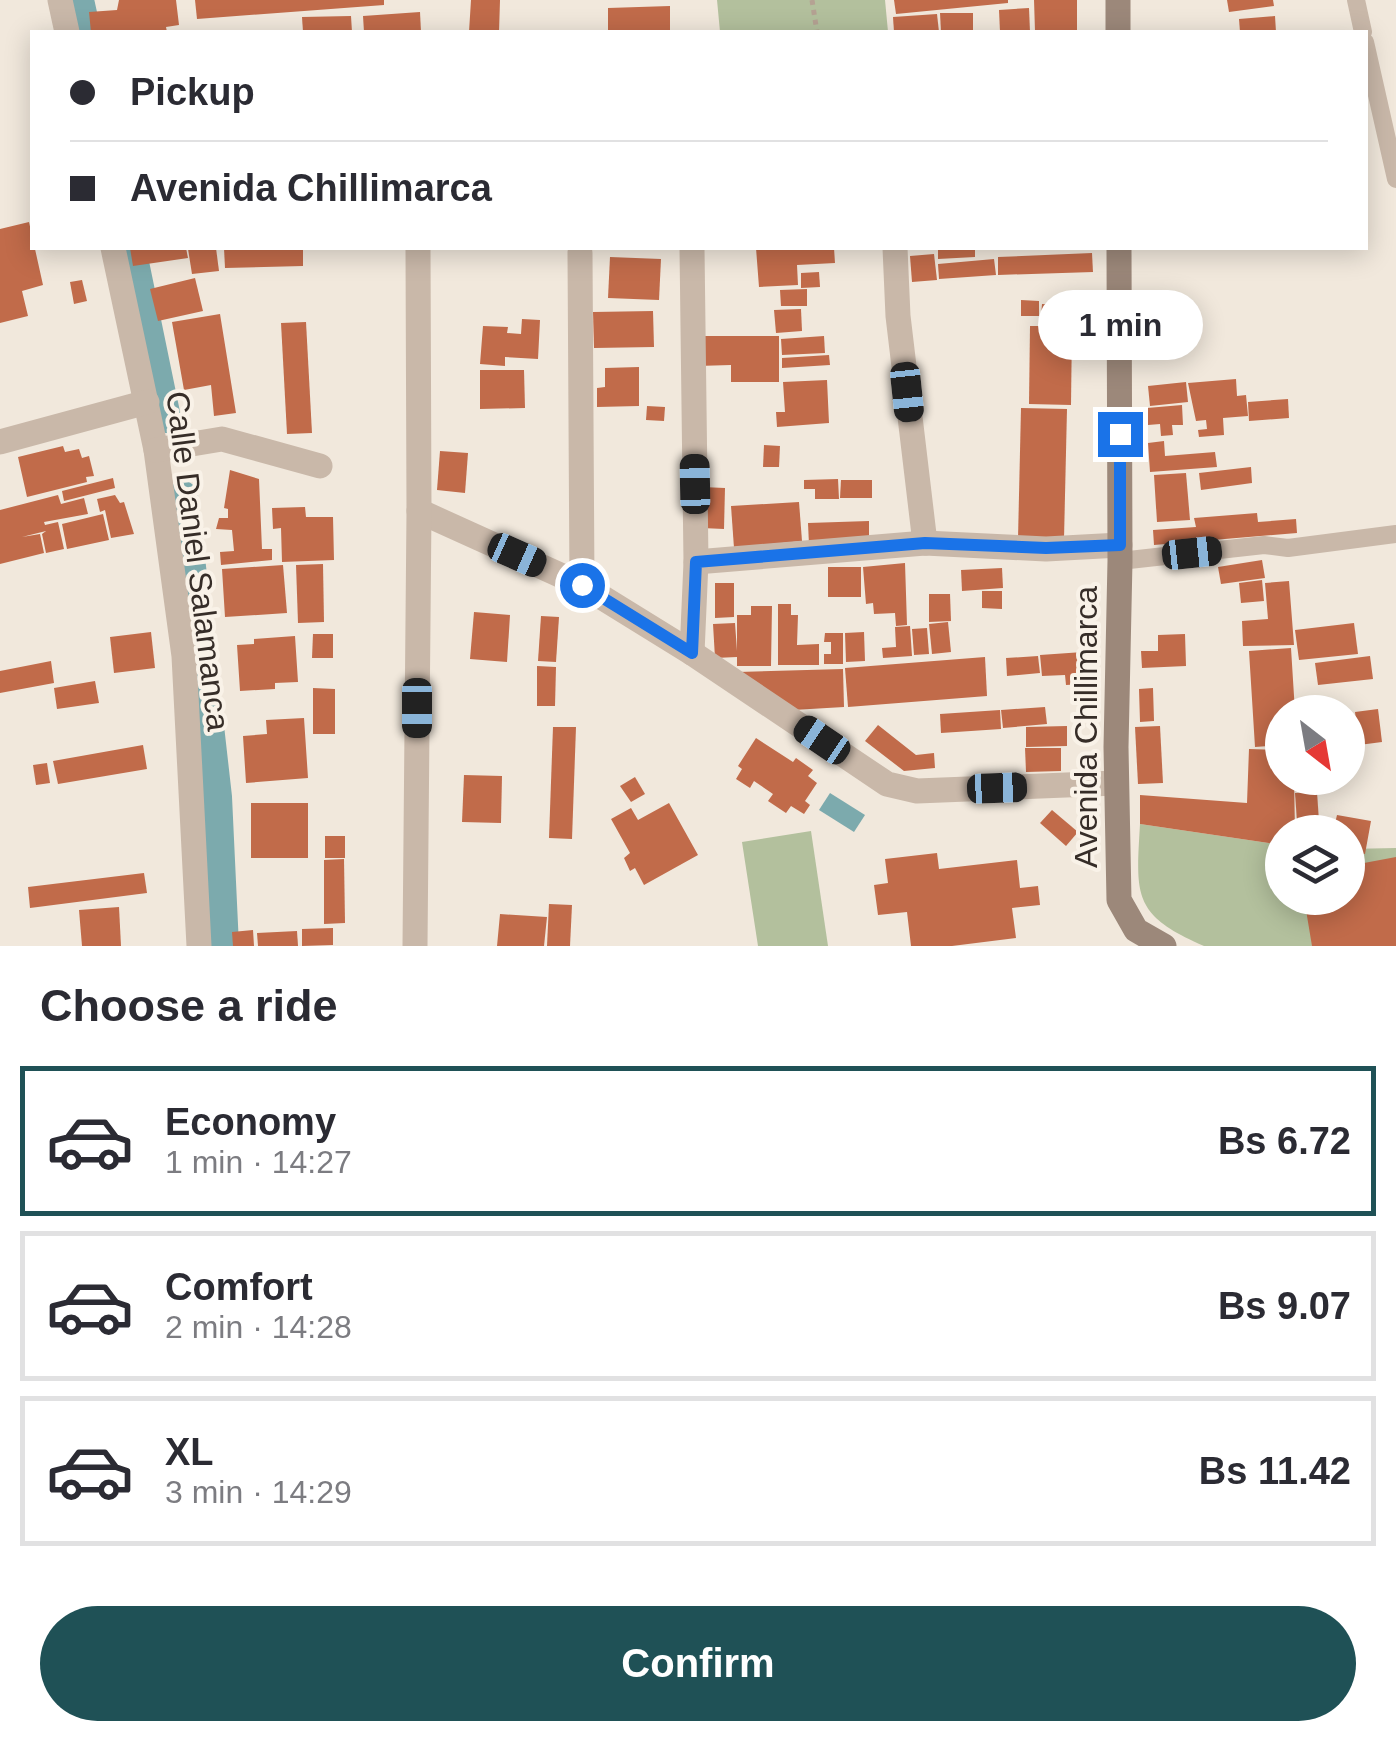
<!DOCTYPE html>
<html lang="en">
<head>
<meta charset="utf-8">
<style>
	:root { --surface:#fff; --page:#f2f2f3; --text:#2b2b33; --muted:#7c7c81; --line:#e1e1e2; --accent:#1f5156 }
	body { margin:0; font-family:Arial,sans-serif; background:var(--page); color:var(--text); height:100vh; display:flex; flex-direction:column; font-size:38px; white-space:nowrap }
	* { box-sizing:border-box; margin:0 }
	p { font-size:32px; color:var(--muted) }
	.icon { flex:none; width:55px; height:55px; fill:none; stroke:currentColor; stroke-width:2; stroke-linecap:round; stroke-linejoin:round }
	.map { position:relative; height:946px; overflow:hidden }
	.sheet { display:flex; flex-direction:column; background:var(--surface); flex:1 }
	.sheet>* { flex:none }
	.top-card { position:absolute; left:30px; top:30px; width:1338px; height:220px; border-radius:0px; box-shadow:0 5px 25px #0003; display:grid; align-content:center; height:220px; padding:0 40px; background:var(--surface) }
	.needle { width:65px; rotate:149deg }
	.buttons { position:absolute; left:1265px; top:695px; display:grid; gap:20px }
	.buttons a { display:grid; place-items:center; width:100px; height:100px; border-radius:50%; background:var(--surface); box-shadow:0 5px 25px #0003; font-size:50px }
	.end { position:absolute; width:45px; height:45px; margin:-22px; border:12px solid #1a73e8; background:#fff; box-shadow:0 0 0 5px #fff }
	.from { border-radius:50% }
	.bubble { position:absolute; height:70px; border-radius:35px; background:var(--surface); box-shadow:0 5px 25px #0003; font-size:32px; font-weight:600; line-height:70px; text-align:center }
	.car { position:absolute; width:30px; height:60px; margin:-30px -15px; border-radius:12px; box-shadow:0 0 8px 2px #0007; background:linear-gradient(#222 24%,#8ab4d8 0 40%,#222 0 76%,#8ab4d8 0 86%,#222 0) }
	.top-card b { display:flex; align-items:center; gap:35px; height:95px; font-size:38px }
	.top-card b+b { border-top:2px solid var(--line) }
	.top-card i { width:25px; height:25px; background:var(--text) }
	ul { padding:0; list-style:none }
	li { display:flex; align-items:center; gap:30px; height:150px; margin:0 20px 15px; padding:0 20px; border:5px solid var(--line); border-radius:0px }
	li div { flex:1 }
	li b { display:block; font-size:38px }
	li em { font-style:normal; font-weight:600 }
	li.on { border-color:var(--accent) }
	li>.icon { width:90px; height:90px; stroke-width:1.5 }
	h2 { padding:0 40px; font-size:45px; line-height:120px }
	.cta { display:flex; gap:20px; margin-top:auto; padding:20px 40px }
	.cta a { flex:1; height:115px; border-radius:60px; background:var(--accent); color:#fff; font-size:40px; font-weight:600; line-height:115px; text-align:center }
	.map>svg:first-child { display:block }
</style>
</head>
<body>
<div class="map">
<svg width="1396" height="946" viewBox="0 0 1396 946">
	<rect width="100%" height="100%" fill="#f1e8dc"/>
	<g fill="#b3c09d">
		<polygon points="717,0 885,0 888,32 720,32"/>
		<path d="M1140,824L1282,845V898H1348V849L1396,848V946H1204C1132,915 1136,895 1140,824Z"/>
		<polygon points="811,831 828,946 758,946 742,842"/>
	</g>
	<polygon fill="#7caaad" points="830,793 865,815 854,832 819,810"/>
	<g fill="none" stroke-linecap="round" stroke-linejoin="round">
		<g stroke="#7caaad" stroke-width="30">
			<polyline points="79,0 86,32"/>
			<polyline points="131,248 166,418"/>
			<polyline points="183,496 217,797 224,946"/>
		</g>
	</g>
	<g fill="#c16b4a">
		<polygon points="119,0 176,0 179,25 166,27 167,32 91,32 89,12 117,10"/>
		<polygon points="195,0 384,0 384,5 197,19"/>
		<polygon points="471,0 500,0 499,32 469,32"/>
		<polygon points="894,0 1008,0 1008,3 896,14"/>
		<polygon points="1034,0 1077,0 1077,32 1035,32"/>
		<polygon points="1227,0 1273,0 1274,6 1229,12"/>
		<polygon points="670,6 670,32 608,32 608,8"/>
		<polygon points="1029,8 1030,32 1000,32 999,10"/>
		<polygon points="420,12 421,32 364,32 363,16"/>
		<polygon points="940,13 973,13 973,32 941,32"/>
		<polygon points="937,14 939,32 894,32 893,17"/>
		<polygon points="351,16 352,32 303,32 302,17"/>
		<polygon points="1275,16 1276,32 1240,32 1239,19"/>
		<polygon points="29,222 43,285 22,291 28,316 0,323 0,229"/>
		<polygon points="130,248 186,248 188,258 133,266"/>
		<polygon points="216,248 219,271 192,274 188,249"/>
		<polygon points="224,248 303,248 303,266 225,268"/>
		<polygon points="756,248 834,248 835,263 797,265 798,285 759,287"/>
		<polygon points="938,248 975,248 975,257 938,259"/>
		<polygon points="1092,253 1093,272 998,275 998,257"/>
		<polygon points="934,254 937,280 912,282 910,256"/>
		<polygon points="610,257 661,259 659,300 608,298"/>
		<polygon points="994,259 996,275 939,279 938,264"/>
		<polygon points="819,272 820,287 801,288 801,273"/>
		<polygon points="195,278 203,311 158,321 150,289"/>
		<polygon points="82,280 87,301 74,304 70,282"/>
		<polygon points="807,289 807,306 781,306 780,290"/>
		<polygon points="1021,300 1039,301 1039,316 1021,316"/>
		<polygon points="1042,304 1061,305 1060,318 1041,316"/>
		<polygon points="801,309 802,331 776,333 774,310"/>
		<polygon points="653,311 654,347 594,348 593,312"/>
		<polygon points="220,314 236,413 214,416 211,385 184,390 172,322"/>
		<polygon points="522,319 540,320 538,359 505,357 505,366 480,364 483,326 508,327 507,333 521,334"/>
		<polygon points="306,322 312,433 287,434 281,323"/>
		<polygon points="1030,326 1072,326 1071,405 1029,404"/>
		<polygon points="697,336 779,336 779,382 731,382 731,365 697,366"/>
		<polygon points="824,336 825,353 782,355 781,339"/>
		<polygon points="829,355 830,365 782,368 782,358"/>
		<polygon points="639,367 639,406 597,407 597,388 605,387 605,368"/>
		<polygon points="480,370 524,370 525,408 480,409"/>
		<polygon points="1236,379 1237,396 1246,395 1248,416 1223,418 1224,435 1199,437 1198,430 1207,429 1206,420 1196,421 1188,383"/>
		<polygon points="827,380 829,423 777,427 776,412 785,412 783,382"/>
		<polygon points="1186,382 1188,402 1150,406 1148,386"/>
		<polygon points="1288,399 1289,418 1249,421 1248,402"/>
		<polygon points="1182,405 1183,425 1172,425 1173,435 1161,436 1160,424 1148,425 1147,408"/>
		<polygon points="647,406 665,407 664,421 646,420"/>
		<polygon points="1021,408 1067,409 1064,539 1018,539"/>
		<polygon points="1164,441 1165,456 1215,452 1217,467 1150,472 1148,443"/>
		<polygon points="764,445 780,446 779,467 763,467"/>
		<polygon points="63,446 65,452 79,449 82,458 89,456 94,476 86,477 87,482 27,497 18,457"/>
		<polygon points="440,451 468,453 465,493 437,490"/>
		<polygon points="1251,467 1252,483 1201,490 1199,473"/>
		<polygon points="230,470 259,479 262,549 272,549 272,560 221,565 220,552 234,551 232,530 216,529 219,518 228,518 228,509 224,508"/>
		<polygon points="1186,473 1190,520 1157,522 1154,475"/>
		<polygon points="113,478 115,488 64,501 62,491"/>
		<polygon points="838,479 839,499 815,499 815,489 804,489 804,480"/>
		<polygon points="841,480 872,480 872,498 840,498"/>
		<polygon points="702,487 725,488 724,529 702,528"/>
		<polygon points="58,495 61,504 84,498 88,514 44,522 45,525 58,522 64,549 46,553 42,534 46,531 22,537 40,534 44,553 0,564 0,510"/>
		<polygon points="115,495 120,503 124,502 134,534 111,538 105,510 100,512 97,499"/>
		<polygon points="799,502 802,541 734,548 731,506"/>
		<polygon points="305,507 306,517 333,517 334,560 282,562 281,528 273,529 272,508"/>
		<polygon points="1257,513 1258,522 1296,519 1297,533 1154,545 1153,530 1196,527 1194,518"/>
		<polygon points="103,514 109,540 67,549 62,524"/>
		<polygon points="869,521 869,543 809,545 808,523"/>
		<polygon points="1262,560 1265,578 1221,584 1218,567"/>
		<polygon points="905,563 907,625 896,626 895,613 874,614 873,603 866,604 863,567"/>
		<polygon points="323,564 324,622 298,623 296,565"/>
		<polygon points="283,565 287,613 225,617 222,569"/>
		<rect x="828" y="567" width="33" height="30"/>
		<polygon points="1002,568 1003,588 962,591 961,570"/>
		<polygon points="1262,580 1264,601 1241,603 1239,583"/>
		<polygon points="1289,581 1294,645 1243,646 1242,621 1268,619 1265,583"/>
		<polygon points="715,583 734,583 734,617 715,618"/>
		<polygon points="982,591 1002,591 1002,609 982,608"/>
		<polygon points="929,594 950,594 951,621 929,622"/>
		<polygon points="778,604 791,604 791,615 798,615 797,645 819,644 819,665 778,665"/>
		<polygon points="751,606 772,606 771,666 737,666 737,657 715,658 713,624 735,623 737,651 737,615 751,615"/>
		<polygon points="474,612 510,615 507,662 470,659"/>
		<polygon points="541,616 559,617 556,662 538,661"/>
		<polygon points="948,622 951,652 932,654 929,624"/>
		<polygon points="1354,623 1358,654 1299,660 1295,630"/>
		<polygon points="910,626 912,656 883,658 882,648 896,647 895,627"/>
		<polygon points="927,628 929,654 914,655 912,629"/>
		<polygon points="151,632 155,668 114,673 110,637"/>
		<polygon points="864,632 865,661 846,662 845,633"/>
		<polygon points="825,633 843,633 843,664 824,664 824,654 831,654 831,642 824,642"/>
		<polygon points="313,634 333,634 333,658 312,658"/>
		<polygon points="1185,634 1186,666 1142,668 1141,651 1158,651 1158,635"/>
		<polygon points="295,636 298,682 275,683 275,689 240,691 237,645 254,644 254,639"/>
		<polygon points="1291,648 1295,712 1282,712 1282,745 1255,747 1249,651"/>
		<polygon points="1083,652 1085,684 1066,685 1065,675 1042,676 1040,655"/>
		<polygon points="1038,656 1040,673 1007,676 1006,658"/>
		<polygon points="1370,656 1373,679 1318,685 1315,663"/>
		<polygon points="985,657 987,696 848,707 845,668"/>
		<polygon points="51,661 54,683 0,693 0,671"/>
		<polygon points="537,666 556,667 555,706 537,706"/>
		<polygon points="843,669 844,707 793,710 738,672"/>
		<polygon points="95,681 99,703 57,709 54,688"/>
		<polygon points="313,688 335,689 335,734 313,734"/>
		<polygon points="1153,688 1154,721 1140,722 1139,689"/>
		<polygon points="1045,707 1047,724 1003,728 1001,710"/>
		<polygon points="1378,709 1382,742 1359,745 1355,712"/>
		<polygon points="1000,710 1001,729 941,733 940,714"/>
		<polygon points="304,718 308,778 246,783 243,736 267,734 266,720"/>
		<polygon points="878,725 916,755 934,753 935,768 904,771 865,741"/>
		<polygon points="1067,726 1067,746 1026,747 1026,727"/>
		<polygon points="1160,726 1163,783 1138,784 1135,727"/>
		<polygon points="553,727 576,727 572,839 549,838"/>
		<polygon points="756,738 793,762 796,758 813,770 808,776 817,783 805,801 810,805 804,814 791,806 786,813 768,801 773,794 754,781 750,788 736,779 742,769 738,766"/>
		<polygon points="143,745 147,769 58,784 53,761"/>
		<polygon points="1025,748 1061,748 1061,771 1026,772"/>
		<polygon points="1249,749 1282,750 1282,778 1294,778 1295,832 1282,832 1282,845 1140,824 1140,795 1247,803"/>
		<polygon points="47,763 50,783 36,785 33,765"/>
		<polygon points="464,775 502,776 501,823 462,822"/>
		<polygon points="635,777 645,794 631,802 620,786"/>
		<polygon points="1299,778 1331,778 1331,786 1299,788"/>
		<polygon points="1317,792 1319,821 1297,822 1295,793"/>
		<rect x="251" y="803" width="57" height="55"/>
		<polygon points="669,803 698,855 644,885 635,868 630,871 624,858 630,853 611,819 631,808 638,820"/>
		<polygon points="1052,810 1078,832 1066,846 1040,823"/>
		<polygon points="1337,815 1371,821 1365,854 1348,851 1348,832 1333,832"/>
		<rect x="325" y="836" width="20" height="22"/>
		<polygon points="937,853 939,869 1017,860 1020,888 1038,886 1040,905 1012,908 1016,938 952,946 911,946 907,912 878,915 874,885 888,883 885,859"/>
		<polygon points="1396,857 1396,946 1312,946 1304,898 1348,898 1348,866"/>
		<polygon points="344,859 345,923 324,924 324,860"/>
		<polygon points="144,873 147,893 30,908 28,887"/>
		<polygon points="549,904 572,905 570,946 547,946"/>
		<polygon points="119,907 121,946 82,946 79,910"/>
		<polygon points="500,914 547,917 544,946 497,946"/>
		<polygon points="333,928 333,945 302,946 302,929"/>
		<polygon points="253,930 254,946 233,946 232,932"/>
		<polygon points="297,931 298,946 258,946 257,933"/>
	</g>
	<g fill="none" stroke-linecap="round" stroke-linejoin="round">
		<polyline stroke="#b5a293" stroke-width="5" stroke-dasharray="5 5" stroke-linecap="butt" points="812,0 817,32"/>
		<g stroke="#c9b8a9" stroke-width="18">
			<polyline points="1356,0 1363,32"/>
			<polyline points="1365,42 1396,179"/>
			<polyline points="1120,561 1264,545 1288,548 1396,534"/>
		</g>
		<g stroke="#c9b8a9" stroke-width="25">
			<polyline points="60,0 67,32"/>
			<polyline points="113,248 156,450 184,656 199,946"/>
			<polyline points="692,248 696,562 692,653"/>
			<polyline points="895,248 898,316 925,543"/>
			<polyline points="580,253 582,585"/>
			<polyline points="0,442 147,402"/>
			<polyline points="156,450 222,439 320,466"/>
			<polyline points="419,511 582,585 692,653 887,784 917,791 1116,783"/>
			<polyline points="696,562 925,543 1046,549 1120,545"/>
			<polyline points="415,946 419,511 418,248"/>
		</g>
		<g stroke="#9c887a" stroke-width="25">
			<polyline points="1118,0 1118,32"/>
			<polyline points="1119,248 1120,561 1116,747 1119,900 1136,930 1164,946"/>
		</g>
	</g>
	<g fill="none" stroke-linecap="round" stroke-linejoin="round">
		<polyline stroke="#1a73e8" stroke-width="12" points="582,585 692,653 696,562 925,543 1046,548 1120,545 1120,434"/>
	</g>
	<g text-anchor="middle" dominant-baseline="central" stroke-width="8" stroke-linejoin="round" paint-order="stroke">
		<g font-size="32" fill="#362d28" stroke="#f9f2e8">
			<text transform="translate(198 561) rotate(83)">Calle Daniel Salamanca</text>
			<text transform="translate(1086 727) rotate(-90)">Avenida Chillimarca</text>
		</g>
	</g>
</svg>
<div class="buttons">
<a><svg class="needle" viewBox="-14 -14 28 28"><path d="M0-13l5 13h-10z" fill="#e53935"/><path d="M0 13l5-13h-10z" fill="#7c7c81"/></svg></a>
<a><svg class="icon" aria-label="layers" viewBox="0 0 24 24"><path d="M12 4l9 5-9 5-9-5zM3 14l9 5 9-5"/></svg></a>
</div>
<i class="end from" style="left:582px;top:585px"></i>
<i class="end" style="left:1120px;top:434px"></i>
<div class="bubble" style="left:1038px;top:290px;width:165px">1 min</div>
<i class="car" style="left:907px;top:392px;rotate:174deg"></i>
<i class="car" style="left:695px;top:484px;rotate:359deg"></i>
<i class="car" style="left:1192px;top:553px;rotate:84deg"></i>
<i class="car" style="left:517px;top:555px;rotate:114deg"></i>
<i class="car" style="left:417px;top:708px;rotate:180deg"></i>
<i class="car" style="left:822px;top:740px;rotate:304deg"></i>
<i class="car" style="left:997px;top:788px;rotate:88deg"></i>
<div class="top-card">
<b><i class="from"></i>Pickup</b>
<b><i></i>Avenida Chillimarca</b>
</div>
</div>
<section class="sheet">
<h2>Choose a ride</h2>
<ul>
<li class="on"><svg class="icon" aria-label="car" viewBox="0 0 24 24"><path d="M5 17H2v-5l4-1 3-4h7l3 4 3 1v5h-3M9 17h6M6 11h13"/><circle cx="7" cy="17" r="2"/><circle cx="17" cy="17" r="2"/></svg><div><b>Economy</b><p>1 min · 14:27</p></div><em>Bs 6.72</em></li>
<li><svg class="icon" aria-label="car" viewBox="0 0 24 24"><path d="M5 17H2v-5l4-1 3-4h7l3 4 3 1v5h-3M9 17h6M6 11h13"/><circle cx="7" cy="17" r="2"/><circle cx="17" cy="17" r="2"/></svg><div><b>Comfort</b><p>2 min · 14:28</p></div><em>Bs 9.07</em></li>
<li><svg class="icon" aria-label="car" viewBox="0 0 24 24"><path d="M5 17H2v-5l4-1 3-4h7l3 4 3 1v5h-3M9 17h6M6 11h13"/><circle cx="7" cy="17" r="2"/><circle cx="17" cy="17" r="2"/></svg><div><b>XL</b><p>3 min · 14:29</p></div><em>Bs 11.42</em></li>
</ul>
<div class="cta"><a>Confirm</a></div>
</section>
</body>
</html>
